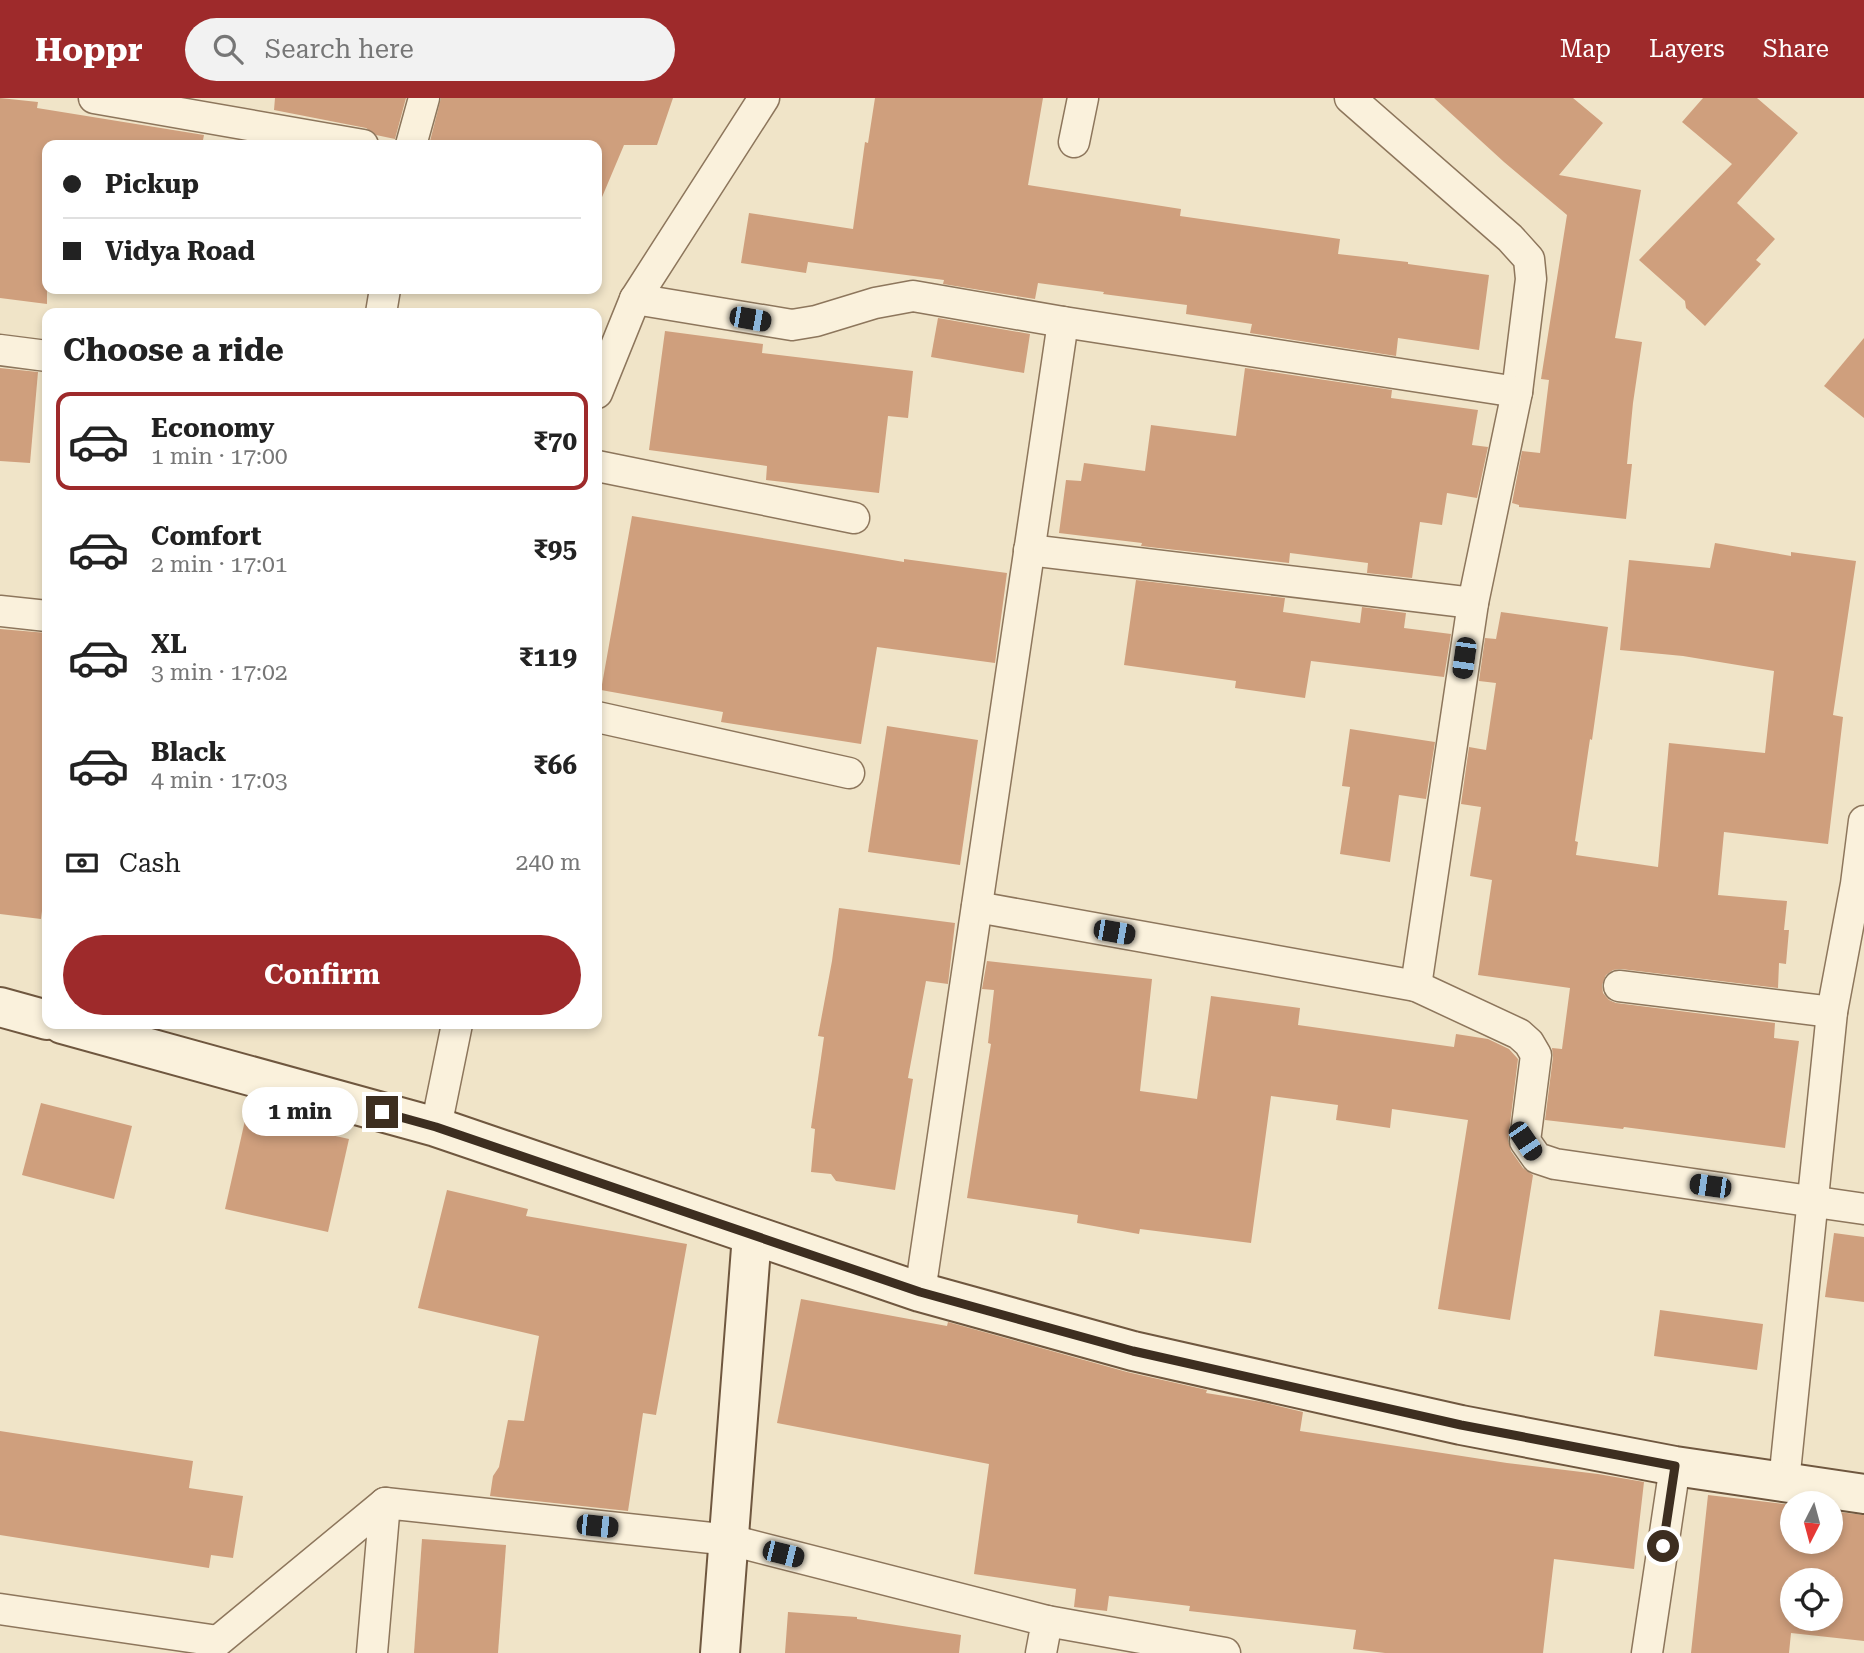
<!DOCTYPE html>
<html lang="en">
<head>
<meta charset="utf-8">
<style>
	:root { --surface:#fff; --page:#f2f2f2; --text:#222; --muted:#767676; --line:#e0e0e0; --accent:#9e2a2b }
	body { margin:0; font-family:"Roboto Serif",serif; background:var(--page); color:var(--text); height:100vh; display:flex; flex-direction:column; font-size:26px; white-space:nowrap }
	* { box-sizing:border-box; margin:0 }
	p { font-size:23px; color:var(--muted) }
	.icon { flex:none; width:38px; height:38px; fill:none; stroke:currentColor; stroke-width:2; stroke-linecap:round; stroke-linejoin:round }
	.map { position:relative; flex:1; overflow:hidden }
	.drawer { position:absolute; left:42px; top:210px; width:560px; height:721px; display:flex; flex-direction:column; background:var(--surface); border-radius:14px; box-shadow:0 4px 10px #0003 }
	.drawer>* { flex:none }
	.top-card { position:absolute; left:42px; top:42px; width:560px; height:154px; border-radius:14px; box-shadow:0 4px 10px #0003; display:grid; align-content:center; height:154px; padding:0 21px; background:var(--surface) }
	.needle { width:46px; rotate:186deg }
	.buttons { position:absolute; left:1780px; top:1393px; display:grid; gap:14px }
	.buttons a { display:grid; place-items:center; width:63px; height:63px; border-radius:50%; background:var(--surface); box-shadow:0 4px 10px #0003; font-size:35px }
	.end { position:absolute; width:32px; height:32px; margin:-16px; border:9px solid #3d2e20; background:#fff; box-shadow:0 0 0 4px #fff }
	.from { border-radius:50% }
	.bubble { position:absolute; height:49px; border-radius:24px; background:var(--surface); box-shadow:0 4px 10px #0003; font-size:23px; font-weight:700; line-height:49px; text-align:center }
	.car { position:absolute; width:21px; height:42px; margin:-21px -10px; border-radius:9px; box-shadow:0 0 5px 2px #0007; background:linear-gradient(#222 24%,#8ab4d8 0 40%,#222 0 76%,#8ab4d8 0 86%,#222 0) }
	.top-card b { display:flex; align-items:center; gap:24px; height:66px; font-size:26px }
	.top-card b+b { border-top:2px solid var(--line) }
	.top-card i { width:18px; height:18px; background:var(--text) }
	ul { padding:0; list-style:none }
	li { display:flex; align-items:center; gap:21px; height:98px; margin:0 14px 10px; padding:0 7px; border:4px solid transparent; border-radius:14px }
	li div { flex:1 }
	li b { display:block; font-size:26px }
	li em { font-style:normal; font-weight:700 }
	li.on { border-color:var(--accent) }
	li>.icon { width:63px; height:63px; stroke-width:1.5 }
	h2 { padding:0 21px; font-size:32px; line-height:84px }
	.pay { display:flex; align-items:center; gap:18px; height:77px; padding:0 21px; font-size:26px }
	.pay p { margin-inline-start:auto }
	.primary-button { display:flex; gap:14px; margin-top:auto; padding:14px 21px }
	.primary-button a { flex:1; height:80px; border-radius:42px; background:var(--accent); color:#fff; font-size:28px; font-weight:700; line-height:80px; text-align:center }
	header { display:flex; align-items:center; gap:42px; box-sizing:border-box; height:98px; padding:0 35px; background:var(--accent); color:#fff }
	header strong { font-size:33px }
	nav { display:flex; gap:38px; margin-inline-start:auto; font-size:24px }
	.search { width:490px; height:63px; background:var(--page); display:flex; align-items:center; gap:18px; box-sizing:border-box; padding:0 24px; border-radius:38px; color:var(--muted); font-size:26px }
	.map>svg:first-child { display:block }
</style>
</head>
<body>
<header>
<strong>Hoppr</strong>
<div class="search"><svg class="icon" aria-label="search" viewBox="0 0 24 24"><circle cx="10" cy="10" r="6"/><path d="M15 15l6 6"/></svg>Search here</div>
<nav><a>Map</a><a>Layers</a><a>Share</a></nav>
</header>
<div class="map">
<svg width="1864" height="1555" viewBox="0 0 1864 1555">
	<rect width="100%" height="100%" fill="#f0e4c8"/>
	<g fill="#cf9f7d" fill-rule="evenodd">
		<polygon points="0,0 38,4 37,10 204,37 202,47 47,47 47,206 0,200"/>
		<polygon points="275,0 406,0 395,41 376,37 366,30 274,12"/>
		<polygon points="441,0 673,0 657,47 624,47 597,111 597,47 429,47"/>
		<polygon points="875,0 1043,0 1028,87 1181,111 1180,118 1340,141 1338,156 1408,164 1408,166 1489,177 1479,252 1398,240 1396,258 1250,235 1252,226 1186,216 1187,207 1103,196 1104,194 1038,185 1035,201 943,186 944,182 808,164 806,175 741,165 749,115 853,131 865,44 868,45"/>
		<polygon points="1434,0 1573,0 1603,25 1559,77 1641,92 1615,240 1642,244 1633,305 1627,366 1632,366 1626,421 1519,409 1519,407 1512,405 1522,353 1540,355 1549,282 1541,281 1567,117 1504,64"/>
		<polygon points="1703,0 1757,0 1798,35 1737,105 1775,141 1756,162 1761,166 1705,228 1686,210 1685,203 1639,162 1732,66 1682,24"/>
		<polygon points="938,220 1030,236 1024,275 931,259"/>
		<polygon points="665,233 763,246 762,255 913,273 908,320 888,318 879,395 766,382 767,368 649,352"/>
		<polygon points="1864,240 1864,320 1824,288"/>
		<polygon points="0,270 38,274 30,365 0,363"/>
		<polygon points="1245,270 1392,292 1391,300 1478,312 1472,347 1488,349 1477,400 1447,395 1442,427 1420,424 1412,480 1367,475 1368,465 1290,455 1289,465 1141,448 1142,445 1059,435 1066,382 1081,383 1084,365 1145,373 1151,327 1236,338"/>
		<polygon points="632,418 904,464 904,461 1007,475 995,565 877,549 861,646 721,624 723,614 601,592"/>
		<polygon points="1715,445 1791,458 1791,454 1856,463 1833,617 1843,619 1828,746 1724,734 1718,797 1787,803 1784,832 1789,832 1786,866 1779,865 1778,890 1621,871 1613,872 1606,877 1602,887 1603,895 1609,902 1616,905 1775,925 1774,940 1799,943 1785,1050 1624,1029 1623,1031 1545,1022 1553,959 1552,950 1562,951 1570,890 1478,877 1492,782 1470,778 1481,709 1461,706 1469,649 1486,652 1496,585 1479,583 1485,540 1496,541 1501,514 1608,529 1592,642 1590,641 1575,743 1578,744 1576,757 1658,769 1669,645 1765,655 1774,573 1683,558 1620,552 1629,462 1710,470"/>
		<polygon points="1136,482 1285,500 1283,514 1360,525 1362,509 1406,515 1404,530 1451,536 1444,579 1311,563 1305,600 1235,590 1236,583 1124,567"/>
		<polygon points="0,531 47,535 47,772 41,821 0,816"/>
		<polygon points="887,628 978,642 960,767 868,754"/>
		<polygon points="1350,631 1435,644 1426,701 1399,697 1390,764 1340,756 1350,689 1342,688"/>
		<polygon points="839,810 955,825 948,886 926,883 908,980 913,981 895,1092 836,1083 831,1076 811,1074 815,1031 811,1030 824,939 818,938 832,863"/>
		<polygon points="987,863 1152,881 1140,993 1197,1001 1211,898 1300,910 1298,927 1454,949 1456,936 1488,941 1509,951 1518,961 1508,1042 1511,1053 1523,1070 1533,1077 1510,1222 1438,1211 1468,1022 1392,1011 1390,1030 1336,1022 1338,1007 1271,998 1251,1145 1140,1131 1139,1136 1077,1125 1078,1117 967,1100 991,946 988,945 994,892 982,891"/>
		<polygon points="41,1005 132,1028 114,1101 22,1077"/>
		<polygon points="246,1018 349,1041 328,1134 225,1111"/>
		<polygon points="447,1092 528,1111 526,1118 687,1146 656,1317 643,1315 628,1413 490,1398 493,1378 499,1369 508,1322 524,1323 539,1238 418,1210"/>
		<polygon points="1834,1135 1864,1139 1864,1204 1825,1199"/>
		<polygon points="801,1201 947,1228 948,1224 1127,1274 1207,1292 1206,1295 1262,1304 1303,1314 1300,1333 1507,1365 1598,1376 1644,1384 1634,1471 1554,1461 1543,1555 1385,1555 1353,1551 1356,1532 1189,1513 1190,1508 1109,1498 1107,1513 1074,1509 1076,1491 974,1476 989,1366 777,1325"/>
		<polygon points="1660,1212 1763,1226 1757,1272 1654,1258"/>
		<polygon points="0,1333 193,1363 189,1390 243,1398 233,1460 211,1457 209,1470 0,1437"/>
		<path d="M1708,1397L1792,1407V1444H1830V1413L1864,1417V1543L1791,1535L1789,1555H1691ZM1792,1482H1830V1521H1792Z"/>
		<polygon points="422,1441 506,1447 498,1555 414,1555"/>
		<polygon points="788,1514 857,1519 857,1521 961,1537 959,1555 785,1555"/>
	</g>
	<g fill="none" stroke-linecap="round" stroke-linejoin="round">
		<defs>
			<g id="street">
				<polyline points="94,0 363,47"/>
				<polyline points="1350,0 1510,140 1529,161 1531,181 1517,294 1473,505 1416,888"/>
				<polyline points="1074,44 1083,0"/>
				<polyline points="411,47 424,0"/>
				<polyline points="635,201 792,227 816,223 875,205 913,198 1063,224 1517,294"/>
				<polyline points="381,215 385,191"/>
				<polyline points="0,252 47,258"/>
				<polyline points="597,295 635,201 764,0"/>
				<polyline points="597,368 854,420"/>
				<polyline points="1029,452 1473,505"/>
				<polyline points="0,513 47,518"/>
				<polyline points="597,619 849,675"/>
				<polyline points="977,809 1416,888 1519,936 1529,945 1536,957 1525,1043 1537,1060 1555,1066 1864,1111"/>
				<polyline points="1619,888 1832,914"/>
				<polyline points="436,1029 457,926"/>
				<polyline points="920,1194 1063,224"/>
				<polyline points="1784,1384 1832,914 1856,786 1864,723"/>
				<polyline points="0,1511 218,1543 385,1405"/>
				<polyline points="1047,1523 1225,1555"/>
				<polyline points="372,1555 385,1405 730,1442 1047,1523 1041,1555"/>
				<polyline points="1647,1555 1675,1368"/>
			</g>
			<g id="secondary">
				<polyline points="0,909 47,922"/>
				<polyline points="62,926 436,1029 920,1194 1133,1253 1461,1327 1675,1368 1864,1396"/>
				<polyline points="720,1555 752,1137"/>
			</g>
		</defs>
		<use href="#street" stroke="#8d765c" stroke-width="33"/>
		<use href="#secondary" stroke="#6f573f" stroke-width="42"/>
		<use href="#street" stroke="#faf1dc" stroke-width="30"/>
		<use href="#secondary" stroke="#faf1dc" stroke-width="38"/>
	</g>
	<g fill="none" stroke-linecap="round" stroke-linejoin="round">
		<polyline stroke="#3d2e20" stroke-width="9" points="382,1014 436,1029 920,1194 1133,1253 1461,1327 1675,1368 1663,1448"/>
	</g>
</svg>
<div class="buttons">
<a><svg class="needle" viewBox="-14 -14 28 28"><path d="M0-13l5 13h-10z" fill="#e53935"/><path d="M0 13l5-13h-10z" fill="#767676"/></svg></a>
<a><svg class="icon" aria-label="locate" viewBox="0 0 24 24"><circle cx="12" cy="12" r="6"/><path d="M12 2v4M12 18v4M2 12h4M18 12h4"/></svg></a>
</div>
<i class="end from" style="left:1663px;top:1448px"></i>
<i class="end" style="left:382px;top:1014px"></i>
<div class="bubble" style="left:242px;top:989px;width:116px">1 min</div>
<i class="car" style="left:750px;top:221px;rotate:100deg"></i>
<i class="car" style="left:1464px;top:560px;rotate:188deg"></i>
<i class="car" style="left:1114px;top:834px;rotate:100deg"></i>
<i class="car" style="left:1525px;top:1043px;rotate:146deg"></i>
<i class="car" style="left:1710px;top:1088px;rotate:278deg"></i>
<i class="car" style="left:597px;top:1428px;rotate:96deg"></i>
<i class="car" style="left:783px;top:1456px;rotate:104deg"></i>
<div class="top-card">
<b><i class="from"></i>Pickup</b>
<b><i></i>Vidya Road</b>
</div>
<section class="drawer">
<h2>Choose a ride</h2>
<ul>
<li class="on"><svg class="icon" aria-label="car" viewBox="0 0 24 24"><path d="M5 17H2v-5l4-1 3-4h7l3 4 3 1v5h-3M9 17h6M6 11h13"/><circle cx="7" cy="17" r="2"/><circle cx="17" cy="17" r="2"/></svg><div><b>Economy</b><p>1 min · 17:00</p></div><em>₹70</em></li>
<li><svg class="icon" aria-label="car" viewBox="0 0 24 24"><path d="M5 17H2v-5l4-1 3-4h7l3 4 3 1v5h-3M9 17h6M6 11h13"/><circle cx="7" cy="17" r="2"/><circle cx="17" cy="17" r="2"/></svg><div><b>Comfort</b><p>2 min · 17:01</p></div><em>₹95</em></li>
<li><svg class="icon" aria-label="car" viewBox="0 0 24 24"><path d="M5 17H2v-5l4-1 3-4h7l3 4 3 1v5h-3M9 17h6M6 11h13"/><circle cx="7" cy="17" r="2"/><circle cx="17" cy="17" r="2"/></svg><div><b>XL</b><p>3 min · 17:02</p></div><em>₹119</em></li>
<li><svg class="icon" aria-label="car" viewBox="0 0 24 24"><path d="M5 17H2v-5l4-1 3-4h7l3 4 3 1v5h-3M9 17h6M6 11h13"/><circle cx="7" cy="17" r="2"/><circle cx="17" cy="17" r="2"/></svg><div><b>Black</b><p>4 min · 17:03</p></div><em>₹66</em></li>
</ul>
<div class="pay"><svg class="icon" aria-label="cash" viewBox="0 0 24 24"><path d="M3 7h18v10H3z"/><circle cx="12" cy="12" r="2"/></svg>Cash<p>240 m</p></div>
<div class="primary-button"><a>Confirm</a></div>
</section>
</div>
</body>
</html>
